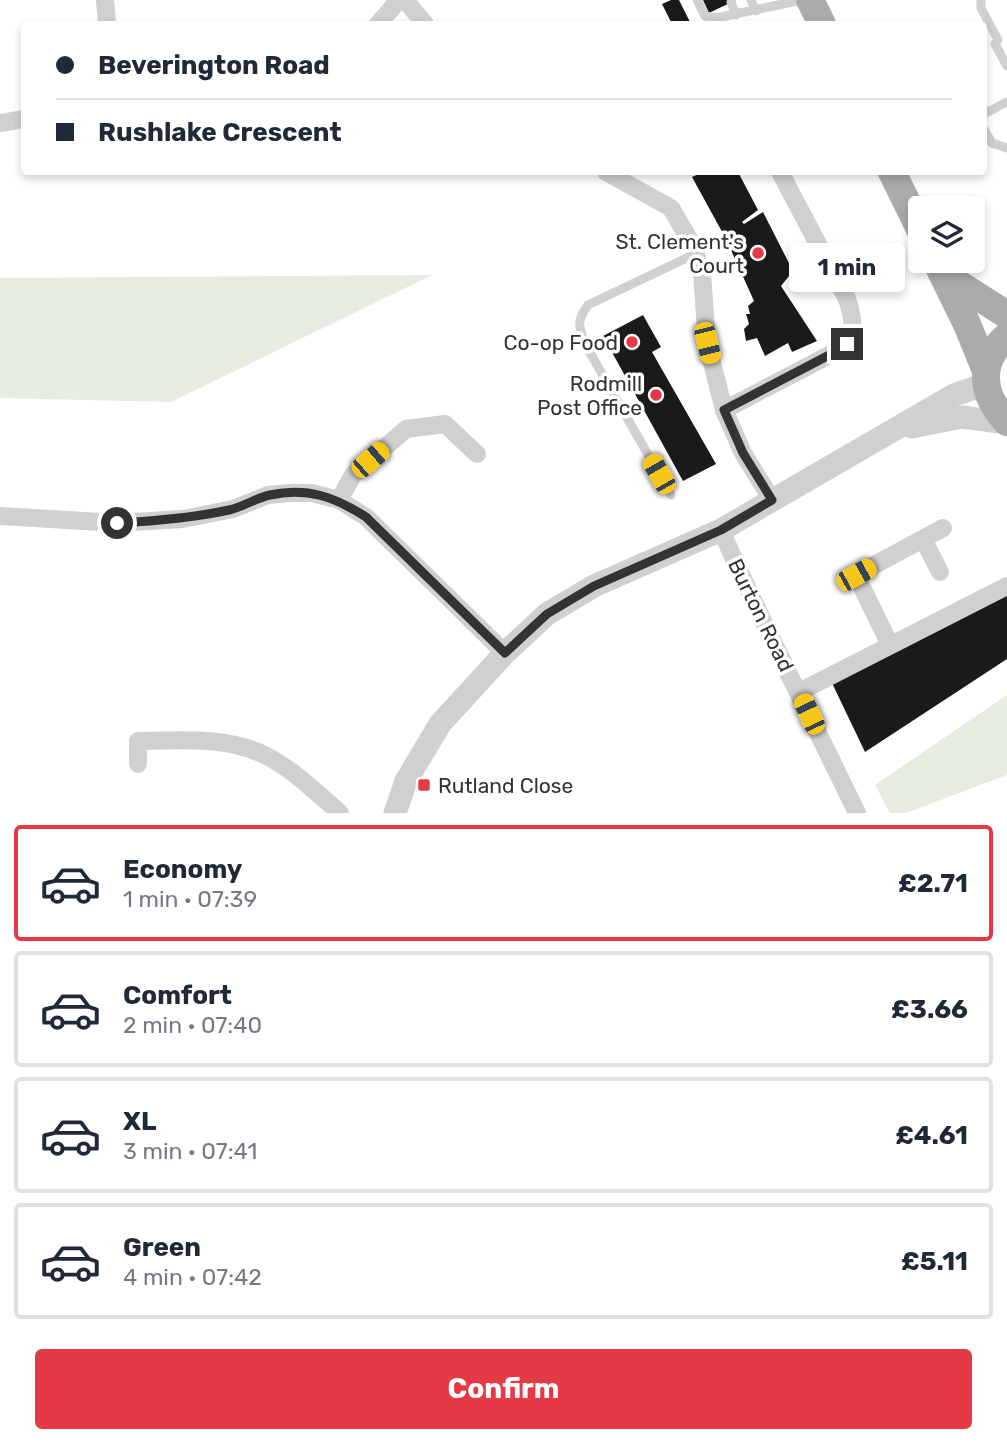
<!DOCTYPE html>
<html lang="en">
<head>
<meta charset="utf-8">
<style>
	:root { --surface:#fff; --page:#f6f6f7; --text:#1f2937; --muted:#747a83; --line:#e0e1e3; --accent:#e63946 }
	body { margin:0; font-family:Rubik,sans-serif; background:var(--page); color:var(--text); height:100vh; display:flex; flex-direction:column; font-size:26px; white-space:nowrap }
	* { box-sizing:border-box; margin:0 }
	p { font-size:23px; color:var(--muted) }
	.icon { flex:none; width:38px; height:38px; fill:none; stroke:currentColor; stroke-width:2; stroke-linecap:round; stroke-linejoin:round }
	.map { position:relative; height:813px; overflow:hidden }
	.side { display:flex; flex-direction:column; background:var(--surface); flex:1 }
	.side>* { flex:none }
	.hud { position:absolute; left:21px; top:21px; width:966px; height:154px; border-radius:7px; box-shadow:0 4px 10px #0003; display:grid; align-content:center; height:154px; padding:0 35px; background:var(--surface) }
	.tools { position:absolute; left:908px; top:196px; display:grid; gap:14px }
	.tools a { display:grid; place-items:center; width:77px; height:77px; border-radius:7px; background:var(--surface); box-shadow:0 4px 10px #0003; font-size:35px }
	.end { position:absolute; width:32px; height:32px; margin:-16px; border:9px solid #333; background:#fff; box-shadow:0 0 0 4px #fff }
	.from { border-radius:50% }
	.bubble { position:absolute; height:49px; border-radius:7px; background:var(--surface); box-shadow:0 4px 10px #0003; font-size:23px; font-weight:700; line-height:49px; text-align:center }
	.car { position:absolute; width:21px; height:42px; margin:-21px -10px; border-radius:9px; box-shadow:0 0 5px 2px #0007; background:linear-gradient(#f5c518 24%,#345 0 40%,#f5c518 0 76%,#345 0 86%,#f5c518 0) }
	.hud b { display:flex; align-items:center; gap:24px; height:66px; font-size:26px }
	.hud b+b { border-top:2px solid var(--line) }
	.hud i { width:18px; height:18px; background:var(--text) }
	ul { padding:12px 0 0; list-style:none }
	li { display:flex; align-items:center; gap:21px; height:116px; margin:0 14px 10px; padding:0 21px; border:4px solid var(--line); border-radius:7px }
	li div { flex:1 }
	li b { display:block; font-size:26px }
	li em { font-style:normal; font-weight:700 }
	li.active { border-color:var(--accent) }
	li>.icon { width:63px; height:63px; stroke-width:1.5 }
	.button { display:flex; gap:14px; margin-top:auto; padding:14px 35px }
	.button a { flex:1; height:80px; border-radius:7px; background:var(--accent); color:#fff; font-size:28px; font-weight:700; line-height:80px; text-align:center }
	.map>svg:first-child { display:block }
</style>
</head>
<body>
<div class="map">
<svg width="1007" height="813" viewBox="0 0 1007 813">
	<rect width="100%" height="100%" fill="#fff"/>
	<g fill="#e6ecdf">
		<polygon points="432,275 171,402 0,398 0,278"/>
		<polygon points="1007,695 1007,775 906,813 890,813 875,785"/>
	</g>
	<g fill="#1a1a1a">
		<polygon points="671,0 679,0 691,24 672,24 662,4"/>
		<polygon points="703,0 736,0 709,13"/>
		<polygon points="703,172 711,172 713,174 716,172 738,172 758,210 742,222 744,224 763,212 793,271 781,286 817,341 792,352 788,343 765,356 757,338 746,341 744,329 749,324 746,314 750,314 748,306 754,301 726,239 692,177"/>
		<polygon points="643,315 661,347 652,352 716,464 683,481 603,336"/>
		<polygon points="1007,587 1007,659 865,752 831,681"/>
	</g>
	<g fill="none" stroke-linecap="round" stroke-linejoin="round">
		<g stroke="#d0d0d0" stroke-width="9">
			<polyline points="697,0 705,16 716,18 802,0"/>
			<polyline points="751,0 756,11"/>
			<polyline points="981,0 981,8 998,40 995,44 1007,66"/>
			<polyline points="731,2 736,15"/>
			<polyline points="984,114 1007,102"/>
			<polyline points="984,129 992,143 1007,148"/>
			<path d="M671,495L585,344C579,326 576,321 588,305L695,254"/>
		</g>
		<g stroke="#d0d0d0" stroke-width="18">
			<polyline points="105,0 107,24"/>
			<polyline points="405,0 425,24"/>
			<polyline points="378,24 399,0"/>
			<polyline points="0,123 24,119"/>
			<polyline points="606,172 671,208 693,246 702,273 707,343 724,410 743,453 772,500"/>
			<path d="M724,410L835,352C857,336 855,323 847,299L780,172"/>
			<polyline points="339,500 353,475 406,429 445,424 477,454"/>
			<polyline points="0,516 117,523 183,519 233,509 268,495 290,493 312,493 339,500 366,517 505,653"/>
			<path d="M721,530C763,626 812,719 857,813"/>
			<polyline points="923,539 940,572"/>
			<polyline points="890,645 856,575 943,528"/>
			<polyline points="799,692 1007,586"/>
			<path d="M138,764V741C181,740 234,736 272,759C297,773 319,795 340,813"/>
		</g>
		<g stroke="#d0d0d0" stroke-width="23">
			<polyline points="912,427 962,417 1007,423"/>
			<polyline points="395,813 406,781 440,724 505,653 547,614 594,586 721,530 954,395 986,384"/>
		</g>
		<g stroke="#ababab" stroke-width="28">
			<polyline points="810,0 822,24"/>
			<polyline points="892,172 920,229"/>
			<polyline points="936,261 967,324 986,371"/>
			<polyline points="943,274 1007,315"/>
			<path d="M1007,336C977,362 981,395 1007,422"/>
		</g>
	</g>
	<g fill="none" stroke-linecap="round" stroke-linejoin="round">
		<path stroke="#333" stroke-width="9" d="M117,523C155,521 192,518 229,510C243,507 256,498 270,495C308,487 335,497 366,517L505,653L547,614L594,586L721,530L772,500L743,453L724,410L835,352L847,344"/>
	</g>
	<g fill="#e63946" stroke="#fff" stroke-width="2.5">
		<circle cx="758" cy="253" r="7"/>
		<circle cx="632" cy="342" r="7"/>
		<circle cx="656" cy="395" r="7"/>
		<rect x="417" y="778" width="14" height="14" rx="3.5"/>
	</g>
	<g text-anchor="middle" dominant-baseline="central" stroke-width="7" stroke-linejoin="round" paint-order="stroke">
		<g font-size="21" fill="#333" stroke="#fff" text-anchor="end">
			<text x="744" y="241">St. Clement's<tspan x="744" dy="24">Court</tspan></text>
			<text x="618" y="342">Co-op Food</text>
			<text x="642" y="383">Rodmill<tspan x="642" dy="24">Post Office</tspan></text>
			<text x="438" y="785" text-anchor="start">Rutland Close</text>
		</g>
		<g font-size="21" fill="#333" stroke="#fff">
			<text transform="translate(761 615) rotate(64)">Burton Road</text>
		</g>
	</g>
</svg>
<div class="tools">
<a><svg class="icon" aria-label="layers" viewBox="0 0 24 24"><path d="M12 4l9 5-9 5-9-5zM3 14l9 5 9-5"/></svg></a>
</div>
<i class="end from" style="left:117px;top:523px"></i>
<i class="end" style="left:847px;top:344px"></i>
<div class="bubble" style="left:789px;top:243px;width:116px">1 min</div>
<i class="car" style="left:707px;top:343px;rotate:166deg"></i>
<i class="car" style="left:370px;top:460px;rotate:49deg"></i>
<i class="car" style="left:659px;top:474px;rotate:330deg"></i>
<i class="car" style="left:856px;top:575px;rotate:61deg"></i>
<i class="car" style="left:809px;top:714px;rotate:335deg"></i>
<div class="hud">
<b><i class="from"></i>Beverington Road</b>
<b><i></i>Rushlake Crescent</b>
</div>
</div>
<section class="side">
<ul>
<li class="active"><svg class="icon" aria-label="car" viewBox="0 0 24 24"><path d="M5 17H2v-5l4-1 3-4h7l3 4 3 1v5h-3M9 17h6M6 11h13"/><circle cx="7" cy="17" r="2"/><circle cx="17" cy="17" r="2"/></svg><div><b>Economy</b><p>1 min · 07:39</p></div><em>£2.71</em></li>
<li><svg class="icon" aria-label="car" viewBox="0 0 24 24"><path d="M5 17H2v-5l4-1 3-4h7l3 4 3 1v5h-3M9 17h6M6 11h13"/><circle cx="7" cy="17" r="2"/><circle cx="17" cy="17" r="2"/></svg><div><b>Comfort</b><p>2 min · 07:40</p></div><em>£3.66</em></li>
<li><svg class="icon" aria-label="car" viewBox="0 0 24 24"><path d="M5 17H2v-5l4-1 3-4h7l3 4 3 1v5h-3M9 17h6M6 11h13"/><circle cx="7" cy="17" r="2"/><circle cx="17" cy="17" r="2"/></svg><div><b>XL</b><p>3 min · 07:41</p></div><em>£4.61</em></li>
<li><svg class="icon" aria-label="car" viewBox="0 0 24 24"><path d="M5 17H2v-5l4-1 3-4h7l3 4 3 1v5h-3M9 17h6M6 11h13"/><circle cx="7" cy="17" r="2"/><circle cx="17" cy="17" r="2"/></svg><div><b>Green</b><p>4 min · 07:42</p></div><em>£5.11</em></li>
</ul>
<div class="button"><a>Confirm</a></div>
</section>
</body>
</html>
